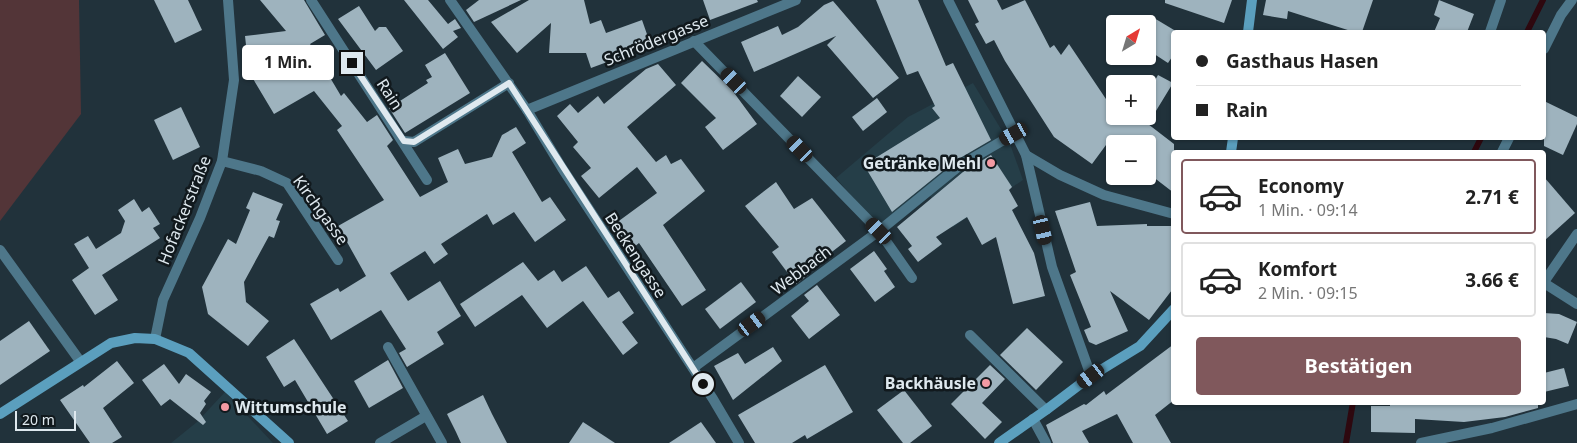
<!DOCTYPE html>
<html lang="de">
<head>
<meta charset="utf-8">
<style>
	:root { --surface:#fff; --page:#f2f2f2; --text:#222; --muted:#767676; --line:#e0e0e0; --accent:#80585c }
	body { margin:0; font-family:"Noto Sans",sans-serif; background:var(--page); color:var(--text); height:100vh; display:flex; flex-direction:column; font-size:19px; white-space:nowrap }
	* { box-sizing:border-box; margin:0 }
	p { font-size:16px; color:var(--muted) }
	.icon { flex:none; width:28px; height:28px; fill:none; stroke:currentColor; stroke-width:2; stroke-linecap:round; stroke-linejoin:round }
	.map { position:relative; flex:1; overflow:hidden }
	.side { position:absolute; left:1171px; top:150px; width:375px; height:255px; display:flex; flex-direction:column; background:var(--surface); border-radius:5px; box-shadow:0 1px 4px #0004 }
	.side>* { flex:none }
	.top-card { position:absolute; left:1171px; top:30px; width:375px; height:110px; border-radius:5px; box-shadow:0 1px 4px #0004; display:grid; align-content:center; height:110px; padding:0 25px; background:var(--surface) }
	.needle { width:32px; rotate:38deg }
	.controls { position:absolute; left:1106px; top:15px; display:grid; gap:10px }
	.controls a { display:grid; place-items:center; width:50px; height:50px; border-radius:5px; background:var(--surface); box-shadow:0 1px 4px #0004; font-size:25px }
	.scale { position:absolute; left:15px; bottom:12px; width:61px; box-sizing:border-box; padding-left:5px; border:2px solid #dfe9ef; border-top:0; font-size:14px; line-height:18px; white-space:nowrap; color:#dfe9ef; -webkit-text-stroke:4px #11191d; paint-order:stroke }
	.end { position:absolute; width:22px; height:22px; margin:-11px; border:6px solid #dfe9ef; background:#111; box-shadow:0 0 0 2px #111 }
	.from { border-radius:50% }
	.bubble { position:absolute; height:35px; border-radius:5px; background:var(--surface); box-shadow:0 1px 4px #0004; font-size:16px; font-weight:700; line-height:35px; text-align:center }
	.car { position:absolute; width:15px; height:30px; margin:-15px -8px; border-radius:6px; box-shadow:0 0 4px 1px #0007; background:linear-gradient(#222 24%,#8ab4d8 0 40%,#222 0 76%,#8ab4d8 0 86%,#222 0) }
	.top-card b { display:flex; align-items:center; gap:18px; height:48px; font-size:19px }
	.top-card b+b { border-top:1px solid var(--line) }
	.top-card i { width:12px; height:12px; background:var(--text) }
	ul { padding:9px 0 0; list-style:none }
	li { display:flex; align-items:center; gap:15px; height:75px; margin:0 10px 8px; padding:0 15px; border:2px solid var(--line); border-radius:5px }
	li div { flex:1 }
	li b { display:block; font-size:19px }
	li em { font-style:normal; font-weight:700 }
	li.selected { border-color:var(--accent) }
	li>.icon { width:45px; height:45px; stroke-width:1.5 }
	.cta { display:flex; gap:10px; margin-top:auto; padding:10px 25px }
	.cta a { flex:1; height:58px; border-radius:5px; background:var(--accent); color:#fff; font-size:20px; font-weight:700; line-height:58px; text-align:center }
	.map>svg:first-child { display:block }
</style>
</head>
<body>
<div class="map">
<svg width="1577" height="443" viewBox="0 0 1577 443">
	<rect width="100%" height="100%" fill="#21323b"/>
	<g fill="#253e48">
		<polygon points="973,83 1010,144 1023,180 953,227 930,196 884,234 836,178 908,117"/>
		<polygon points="225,392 273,443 171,443 197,422"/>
	</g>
	<polygon fill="#533538" points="0,0 79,0 81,114 0,221"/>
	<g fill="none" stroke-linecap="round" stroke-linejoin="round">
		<g stroke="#2e080f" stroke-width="6">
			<polyline points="1527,32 1543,0"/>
			<polyline points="1474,152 1481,138"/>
			<polyline points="1346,443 1353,402"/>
		</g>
	</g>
	<g fill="#9eb3be">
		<polygon points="154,0 188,0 202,30 175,43"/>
		<polygon points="260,0 304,0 325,35 310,44 341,96 344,93 367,122 377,115 393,140 387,146 420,197 448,182 438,158 458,149 465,164 492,157 502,135 516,127 526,143 512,152 542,202 550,197 566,220 535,242 514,212 493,225 487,214 441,244 448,254 434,264 425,251 390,273 408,301 440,281 461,316 437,332 444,344 407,367 399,353 406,349 381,310 331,340 310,304 338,288 340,292 366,276 338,226 384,200 337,130 342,126 314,91 274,114 249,72 245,36 286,31"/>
		<polygon points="404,0 428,0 448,24 455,19 461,28 453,31 458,37 443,49"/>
		<polygon points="479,0 521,0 474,22 466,10"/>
		<polygon points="529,0 584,0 590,24 601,20 606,33 642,20 649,40 641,44 645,48 591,68 586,53 549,53 551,23 517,53 491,22"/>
		<polygon points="703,0 757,0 758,2 710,20"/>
		<polygon points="876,0 918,0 946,66 953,63 991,140 955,161 892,212 864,165 940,118 932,108 935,106 918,71 907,75"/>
		<polygon points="968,0 997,0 1002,10 1025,0 1050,48 1054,45 1061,55 1069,44 1112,108 1115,108 1115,116 1148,116 1148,93 1158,75 1173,83 1148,124 1174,144 1174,193 1148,173 1148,144 1115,144 1115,152 1106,145 1092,164 1054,137 1005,61 994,40 986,44 975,24 979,22"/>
		<polygon points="1165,0 1232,0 1224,23 1165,3"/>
		<polygon points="1266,0 1373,0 1362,32 1354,32 1288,11 1287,19 1263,15"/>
		<polygon points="1439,0 1474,14 1467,32 1434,32 1440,18 1434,15"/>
		<polygon points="833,1 899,78 873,98 827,45 836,36 754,72 741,42 778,26 782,35 798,27 824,5"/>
		<polygon points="359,6 375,31 379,27 386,27 403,51 376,70 338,19"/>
		<polygon points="1154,18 1174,30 1174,54 1168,63 1148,50 1148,28"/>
		<polygon points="445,53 470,93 405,133 389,108 428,83 426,80 432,77 425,65"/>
		<polygon points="702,61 732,90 757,124 723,150 705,127 716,118 681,83"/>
		<polygon points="658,64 676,85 627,127 656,162 666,155 671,164 681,159 705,191 663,225 706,290 682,306 639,243 628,252 612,226 657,193 637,167 599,198 581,176 591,168 573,147 578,142 557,116 570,104 578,113 598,96 604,104 646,69"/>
		<polygon points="798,76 821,97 802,117 780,96"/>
		<polygon points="877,98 887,112 863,131 852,117"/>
		<polygon points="1544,101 1577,117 1577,124 1563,155 1544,146"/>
		<polygon points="181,107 200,147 173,160 154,120"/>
		<polygon points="991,155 1012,187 1009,190 1018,206 1012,210 1034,253 1045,296 1013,304 996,237 982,245 967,217 936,237 942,244 918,262 908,249 912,246 897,227 963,172"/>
		<polygon points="1544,177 1575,213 1544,241"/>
		<polygon points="776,182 794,209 812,198 846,241 806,272 808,275 796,284 772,252 779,247 745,206"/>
		<polygon points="253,192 283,204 276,220 280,221 274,238 269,236 244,282 246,302 269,321 248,346 208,314 202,287 228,239 236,244 250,210 246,208"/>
		<polygon points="134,199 142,212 149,207 160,224 153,228 160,238 102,275 118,300 95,315 72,280 89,268 74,244 88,236 96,249 121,233 125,221 118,210"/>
		<polygon points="1090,202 1097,226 1147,224 1147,226 1174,226 1172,290 1149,320 1110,291 1128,331 1096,345 1089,342 1084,330 1091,327 1070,275 1076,272 1055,211"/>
		<polygon points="874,251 887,269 884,271 895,287 875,302 850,269"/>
		<polygon points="523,262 538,281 554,270 562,282 586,266 608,298 619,291 634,313 622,322 638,343 623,355 583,301 547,328 522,295 475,327 460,304"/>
		<polygon points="741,282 756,302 720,329 705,309"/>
		<polygon points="817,285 840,315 809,339 791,316 809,301 804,295"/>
		<polygon points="1544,313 1559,314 1577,322 1568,344 1556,339 1544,337"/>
		<polygon points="29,321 50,351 0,385 0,341"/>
		<polygon points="1027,328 1063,362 1036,390 1000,355"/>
		<polygon points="294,339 348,421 327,434 295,380 284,387 266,357"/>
		<polygon points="1174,344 1174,400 1155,415 1171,443 1133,443 1117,414 1082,431 1089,443 1053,443 1046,425 1084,404 1086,405 1104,391 1106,395"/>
		<polygon points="773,347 782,361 733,400 714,366 738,353 745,364"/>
		<polygon points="388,360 403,388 369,408 354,381"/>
		<polygon points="117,361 134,383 103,408 122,437 112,443 90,443 60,400 83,385 84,387"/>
		<polygon points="164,364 179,384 186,374 211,392 204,401 206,404 200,413 206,422 203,425 170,399 161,406 142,380"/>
		<polygon points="825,365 853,412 807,439 805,435 792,443 755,443 738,415"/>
		<polygon points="990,365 1005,379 982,403 1002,422 985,439 951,404"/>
		<polygon points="1564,368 1569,386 1544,392 1544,373"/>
		<polygon points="904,390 932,426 910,443 903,443 877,410"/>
		<polygon points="483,395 492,414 507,443 461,443 456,432 447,414"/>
		<polygon points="1390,402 1538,402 1538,408 1505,417 1464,422 1415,419 1415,433 1371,432 1371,406 1390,406"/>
		<polygon points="583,422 615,443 569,443"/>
		<polygon points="701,422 716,443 669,443"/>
	</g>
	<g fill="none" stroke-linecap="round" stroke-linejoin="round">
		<g stroke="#4e778a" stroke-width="10">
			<polyline points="879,231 959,166 1014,134"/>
			<polyline points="0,250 80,361"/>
			<polyline points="1544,282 1577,234"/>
		</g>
		<g stroke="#4e778a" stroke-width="10">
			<polyline points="311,0 427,180"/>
			<polyline points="450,0 527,110 562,168 713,399 739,443"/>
			<polyline points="948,0 1026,155 1052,267 1091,376"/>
			<polyline points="1490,32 1501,0"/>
			<polyline points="694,41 879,231 912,278"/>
			<polyline points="1544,49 1561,15 1572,0"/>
			<polyline points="527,110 796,0"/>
			<polyline points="404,141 414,142 509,83"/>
			<polyline points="1502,152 1509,138"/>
			<polyline points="1026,155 1060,175 1104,195 1174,214"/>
			<polyline points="222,161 261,171 287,183 338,260"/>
			<polyline points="1544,283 1577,304"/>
			<polyline points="970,335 1046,410"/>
			<polyline points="155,339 163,300 200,218 222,161 234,80 228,0"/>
			<polyline points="388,347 442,443"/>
			<polyline points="693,368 879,231"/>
			<polyline points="1033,419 1046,443"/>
			<polyline points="380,443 426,416"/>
			<polyline points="1421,443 1492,428 1577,404"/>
		</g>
		<g stroke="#5b9fbe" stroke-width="10">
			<polyline points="1248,32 1252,0"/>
			<polyline points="1231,152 1233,138"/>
			<polyline points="0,414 111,343 135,338 155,339 189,353 289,443"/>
			<polyline points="999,443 1046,410 1091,376 1140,346 1174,309"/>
		</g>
	</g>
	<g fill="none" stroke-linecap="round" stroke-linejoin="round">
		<polyline stroke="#dfe9ef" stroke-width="6" points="352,63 404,141 414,142 509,83 703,384"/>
	</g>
	<g fill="#f49aa3" stroke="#11191d" stroke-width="2">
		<circle cx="991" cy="163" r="5"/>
		<circle cx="986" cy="383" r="5"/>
		<circle cx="225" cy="407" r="5"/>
	</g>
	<g text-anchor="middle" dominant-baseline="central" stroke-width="5" stroke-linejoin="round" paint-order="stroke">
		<g font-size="16" fill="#dfe9ef" stroke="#11191d">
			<text transform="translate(656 40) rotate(-22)">Schrödergasse</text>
			<text transform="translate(390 94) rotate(57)">Rain</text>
			<text transform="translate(184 210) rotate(-68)">Hofackerstraße</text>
			<text transform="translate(321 210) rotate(54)">Kirchgasse</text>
			<text transform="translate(636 255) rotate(57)">Beckengasse</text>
			<text transform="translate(801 270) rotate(-37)">Webbach</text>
		</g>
		<g font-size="16" font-weight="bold" fill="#dfe9ef" stroke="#11191d" text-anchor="end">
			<text x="981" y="163">Getränke Mehl</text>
			<text x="976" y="383">Backhäusle</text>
			<text x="235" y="407" text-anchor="start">Wittumschule</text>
		</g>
	</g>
</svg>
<div class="controls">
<a><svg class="needle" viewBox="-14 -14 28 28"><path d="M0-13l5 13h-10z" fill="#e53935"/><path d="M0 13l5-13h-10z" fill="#767676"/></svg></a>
<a>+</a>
<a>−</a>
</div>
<div class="scale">20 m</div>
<i class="end from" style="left:703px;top:384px"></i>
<i class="end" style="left:352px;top:63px"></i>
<div class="bubble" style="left:242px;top:45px;width:92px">1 Min.</div>
<i class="car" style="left:734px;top:81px;rotate:316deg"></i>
<i class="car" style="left:1014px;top:134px;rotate:241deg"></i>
<i class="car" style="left:800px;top:149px;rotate:316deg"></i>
<i class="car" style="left:1043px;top:230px;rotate:167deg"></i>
<i class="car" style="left:879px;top:231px;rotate:316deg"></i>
<i class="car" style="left:752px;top:324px;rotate:54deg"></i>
<i class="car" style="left:1091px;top:376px;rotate:233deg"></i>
<div class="top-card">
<b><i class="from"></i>Gasthaus Hasen</b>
<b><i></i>Rain</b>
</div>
<section class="side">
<ul>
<li class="selected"><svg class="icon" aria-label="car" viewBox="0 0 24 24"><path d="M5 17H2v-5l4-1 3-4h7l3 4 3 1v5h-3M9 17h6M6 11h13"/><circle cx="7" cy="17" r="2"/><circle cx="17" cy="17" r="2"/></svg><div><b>Economy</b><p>1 Min. · 09:14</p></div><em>2.71 €</em></li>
<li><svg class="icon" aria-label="car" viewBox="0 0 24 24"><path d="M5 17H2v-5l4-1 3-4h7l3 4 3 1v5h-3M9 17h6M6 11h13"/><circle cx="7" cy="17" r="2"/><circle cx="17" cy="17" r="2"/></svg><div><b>Komfort</b><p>2 Min. · 09:15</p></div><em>3.66 €</em></li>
</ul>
<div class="cta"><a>Bestätigen</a></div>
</section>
</div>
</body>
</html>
